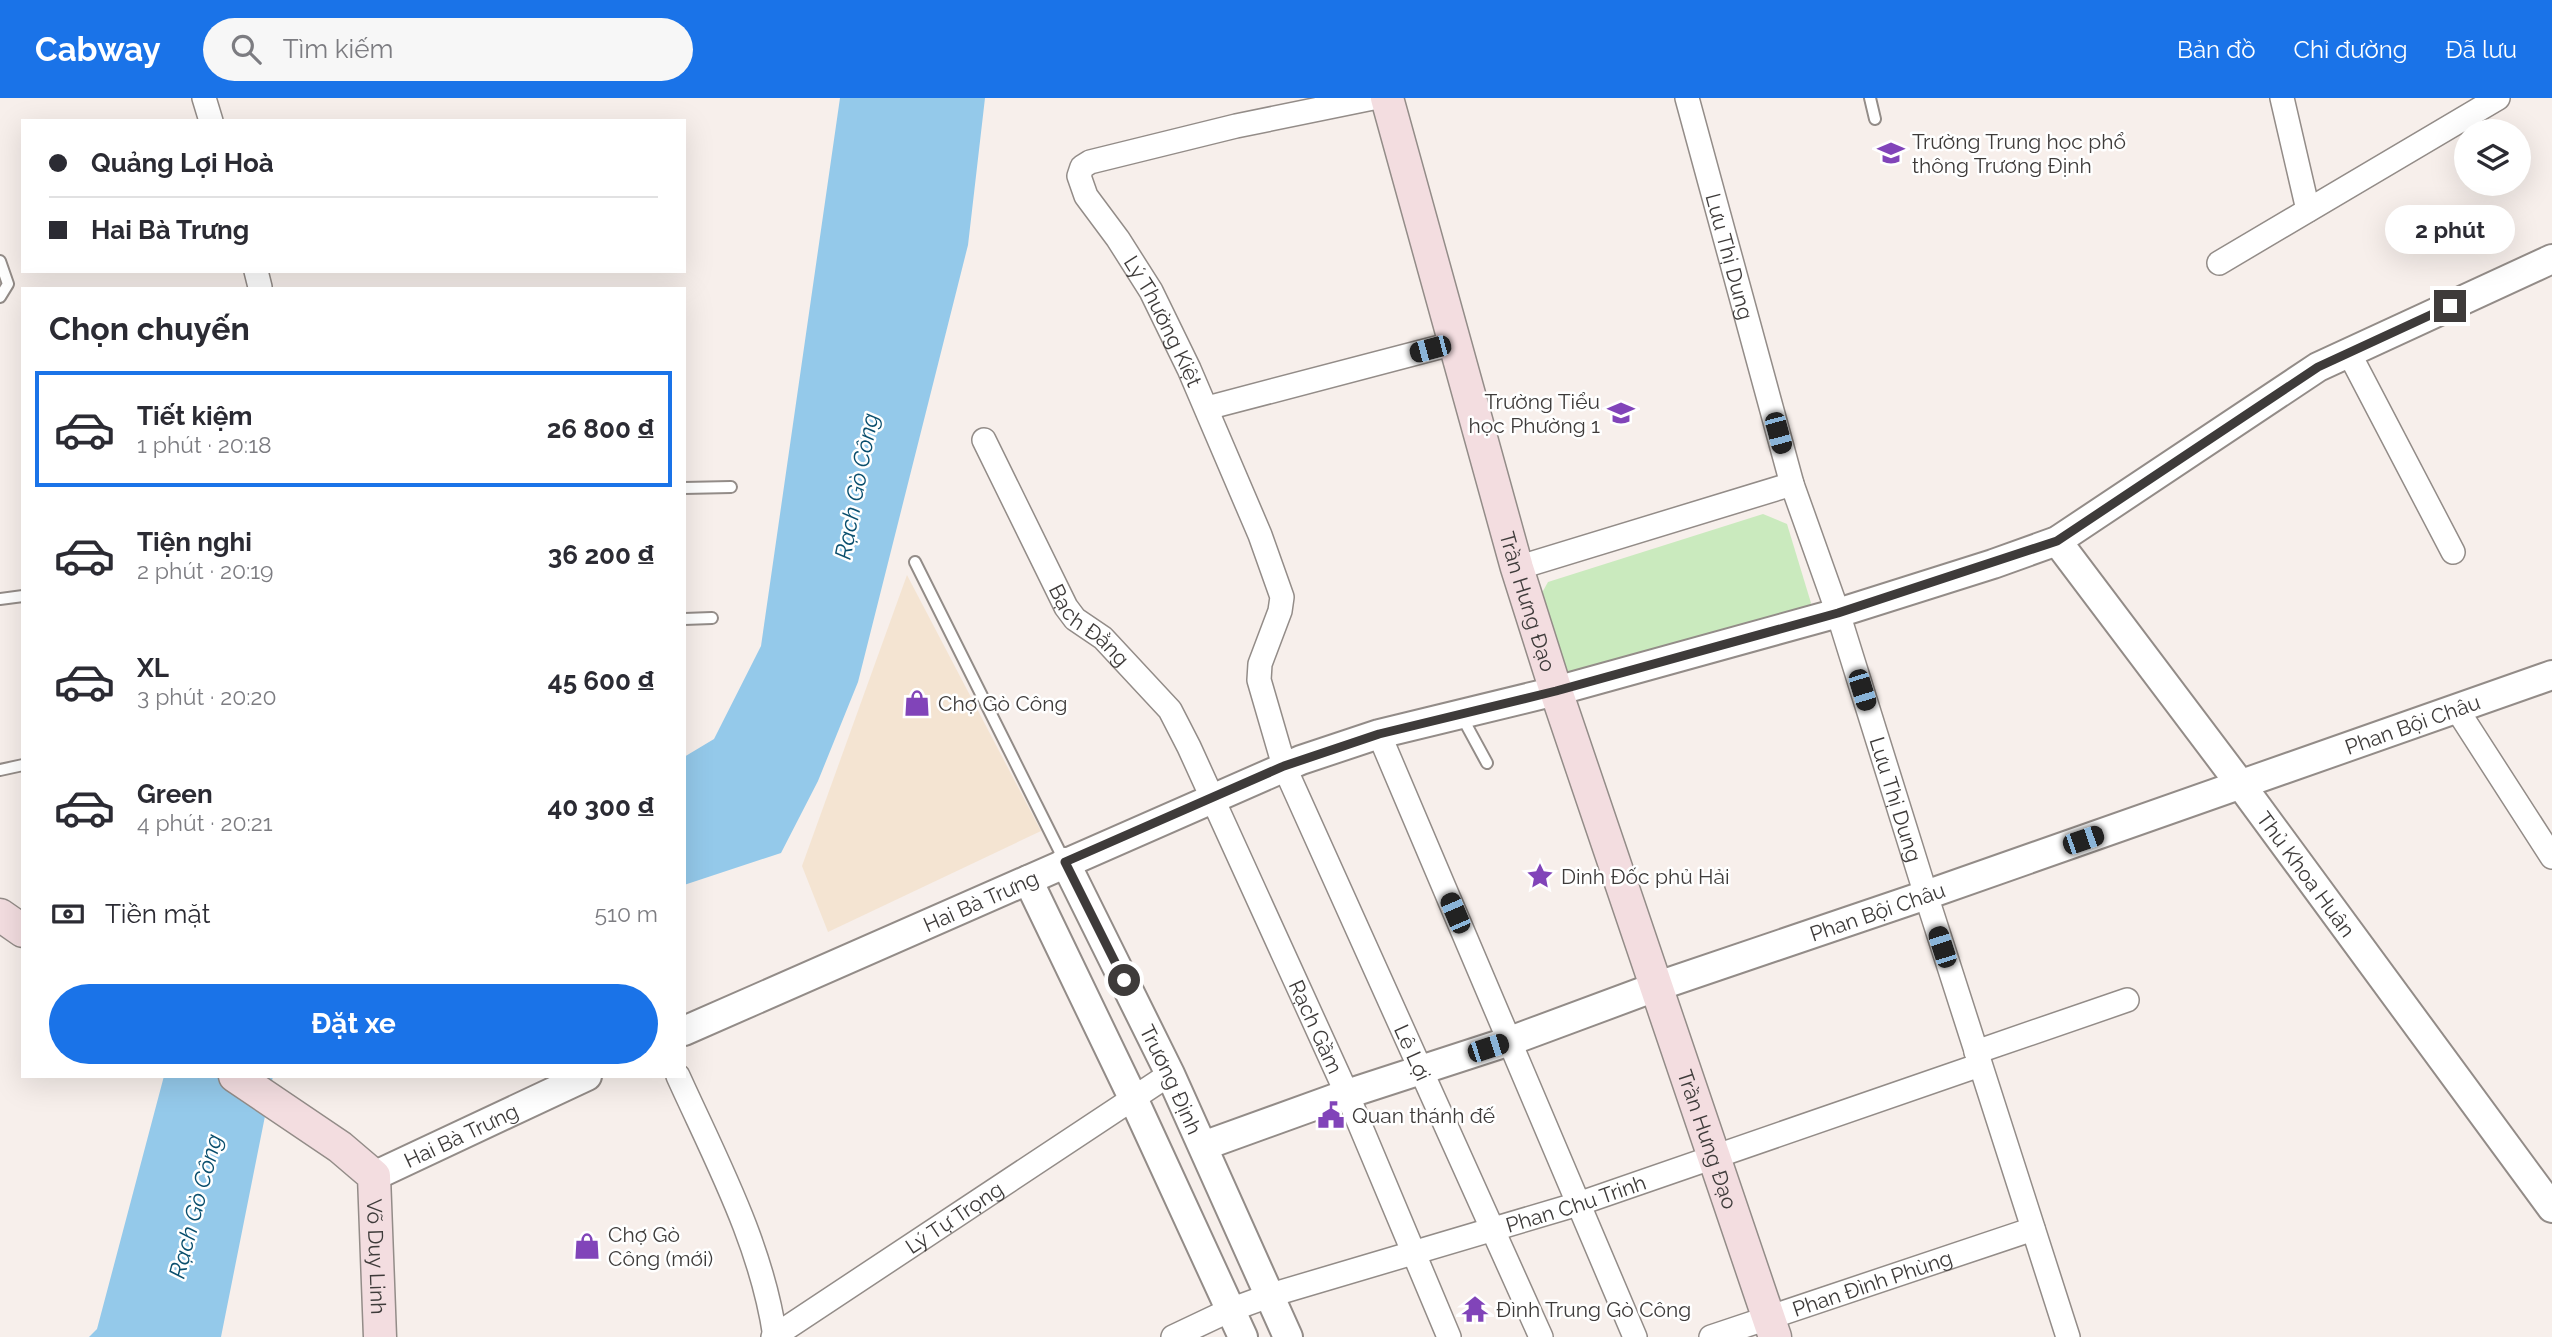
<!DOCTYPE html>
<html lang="vi">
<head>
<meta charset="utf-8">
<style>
	:root { --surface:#fff; --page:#f7f7f7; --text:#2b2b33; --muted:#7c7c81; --line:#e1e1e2; --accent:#1a73e8 }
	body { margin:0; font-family:Raleway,sans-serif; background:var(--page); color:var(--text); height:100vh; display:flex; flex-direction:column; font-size:26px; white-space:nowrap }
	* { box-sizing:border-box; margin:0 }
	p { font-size:23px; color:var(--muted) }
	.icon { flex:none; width:38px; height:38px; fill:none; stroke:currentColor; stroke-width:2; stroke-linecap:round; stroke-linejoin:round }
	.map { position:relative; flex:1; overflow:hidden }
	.drawer { position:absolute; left:21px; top:189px; width:665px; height:791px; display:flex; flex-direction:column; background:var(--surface); border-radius:0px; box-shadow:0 7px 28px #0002 }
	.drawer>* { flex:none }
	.hud { position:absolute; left:21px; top:21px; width:665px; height:154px; border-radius:0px; box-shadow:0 7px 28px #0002; display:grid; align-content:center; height:154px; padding:0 28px; background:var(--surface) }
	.controls { position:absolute; left:2454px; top:21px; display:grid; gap:14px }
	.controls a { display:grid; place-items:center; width:77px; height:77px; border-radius:50%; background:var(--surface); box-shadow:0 7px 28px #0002; font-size:35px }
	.end { position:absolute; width:32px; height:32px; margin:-16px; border:9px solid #3e3b3a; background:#fff; box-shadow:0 0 0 4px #fff }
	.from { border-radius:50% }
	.bubble { position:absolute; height:49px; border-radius:24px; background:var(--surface); box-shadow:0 7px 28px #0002; font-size:23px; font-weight:700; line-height:49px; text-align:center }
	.car { position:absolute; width:21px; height:42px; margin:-21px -10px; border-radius:9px; box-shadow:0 0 5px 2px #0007; background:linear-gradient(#222 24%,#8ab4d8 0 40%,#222 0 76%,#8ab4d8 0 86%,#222 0) }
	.hud b { display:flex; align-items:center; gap:24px; height:66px; font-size:26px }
	.hud b+b { border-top:2px solid var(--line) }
	.hud i { width:18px; height:18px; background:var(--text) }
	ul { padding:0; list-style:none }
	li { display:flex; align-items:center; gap:21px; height:116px; margin:0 14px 10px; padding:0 14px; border:4px solid transparent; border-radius:0px }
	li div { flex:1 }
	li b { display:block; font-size:26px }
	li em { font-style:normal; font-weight:700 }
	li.selected { border-color:var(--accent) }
	li>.icon { width:63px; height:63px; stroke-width:1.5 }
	h2 { padding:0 28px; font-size:32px; line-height:84px }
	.pay { display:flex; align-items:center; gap:18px; height:77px; padding:0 28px; font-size:26px }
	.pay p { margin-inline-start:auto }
	.button { display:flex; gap:14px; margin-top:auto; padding:14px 28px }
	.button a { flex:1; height:80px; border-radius:42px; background:var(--accent); color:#fff; font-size:28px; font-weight:700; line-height:80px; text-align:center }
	header { display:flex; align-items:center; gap:42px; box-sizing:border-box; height:98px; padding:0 35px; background:var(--accent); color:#fff }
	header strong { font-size:33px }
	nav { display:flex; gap:38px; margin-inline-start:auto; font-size:24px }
	.search { width:490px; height:63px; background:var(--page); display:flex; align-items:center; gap:18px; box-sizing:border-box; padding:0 24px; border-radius:38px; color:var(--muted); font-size:26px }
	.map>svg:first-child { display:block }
</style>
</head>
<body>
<header>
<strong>Cabway</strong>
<div class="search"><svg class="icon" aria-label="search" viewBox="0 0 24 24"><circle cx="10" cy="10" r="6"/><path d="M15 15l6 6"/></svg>Tìm kiếm</div>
<nav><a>Bản đồ</a><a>Chỉ đường</a><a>Đã lưu</a></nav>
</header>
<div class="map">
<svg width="2552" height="1239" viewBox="0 0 2552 1239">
	<rect width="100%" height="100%" fill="#f7efeb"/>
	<polygon fill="#f4e4d2" points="907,477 1041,733 828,834 802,768"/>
	<polygon fill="#caeabe" points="1763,416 1787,426 1811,505 1795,528 1575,587 1559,577 1538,502 1548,484"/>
	<g fill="#94c9ea">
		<polygon points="840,0 985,0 968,147 858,584 818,683 781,755 684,787 684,659 714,641 761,548"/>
		<polygon points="164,978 273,978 221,1239 89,1239 97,1231"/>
	</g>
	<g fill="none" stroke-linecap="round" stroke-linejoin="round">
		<defs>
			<g id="service">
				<polyline points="1870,0 1875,21"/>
				<polyline points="0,163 8,186 0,199"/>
				<polyline points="684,390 731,389"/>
				<polyline points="915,464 1064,762"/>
				<polyline points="0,501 23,498"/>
				<polyline points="684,521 712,520"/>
				<polyline points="1462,619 1487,665"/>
				<polyline points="0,672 23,667"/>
			</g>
			<g id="minor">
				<polyline points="204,0 211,23"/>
				<path id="s1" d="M1373,0L1236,28L1090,64L1082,69L1079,78L1086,98L1118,141L1151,193L1189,271L1260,437L1282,499L1280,513L1260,566L1259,582L1284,668L1541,1239"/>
				<path id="s2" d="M1687,0L1792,386L1838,515L1926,797L2068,1239"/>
				<polyline points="2282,0 2308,112"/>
				<polyline points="2219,165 2498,0"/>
				<polyline points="256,173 260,189"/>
				<polyline points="2349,255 2453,454"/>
				<polyline points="1207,310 1455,245"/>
				<path id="s3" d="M984,342L1066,509L1075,521L1103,540L1170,612L1189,649L1347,996L1449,1239"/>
				<polyline points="1517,470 1792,386"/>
				<polyline points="2456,610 2552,759"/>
				<polyline points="1379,636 1635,1239"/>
				<polyline points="1976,954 2127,902"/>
				<path d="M678,978C716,1062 762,1147 775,1239"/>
				<path id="s4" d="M773,1239L1170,976"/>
				<path id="s5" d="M1173,1239L1230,1212L1271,1197L1578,1106L1980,967"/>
				<path id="s6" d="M1711,1239L2033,1131"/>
			</g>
			<g id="tertiary">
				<path id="s7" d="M2057,443L2241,687L2552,1110"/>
				<path id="s8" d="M1065,764L1170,976L1288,1239"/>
				<polyline points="1028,782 1133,1000 1243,1239"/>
				<path id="s9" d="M684,933L1301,662L1379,636L1556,593L1838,515L1993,466L2057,443L2318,269L2552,161"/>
				<path id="s10" d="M1203,1048L1347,996L1510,943L1658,888L1926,797L2552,577"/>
				<path id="s11" d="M374,1078L587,978"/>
			</g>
			<g id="secondary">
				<path id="s12" d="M1387,0L1517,470L1556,593L1775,1239"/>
				<polyline points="0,817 23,833"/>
				<path id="s13" d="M235,978L340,1049L374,1078L380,1239"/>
			</g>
		</defs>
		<use href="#service" stroke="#938c88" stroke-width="14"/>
		<use href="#minor" stroke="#938c88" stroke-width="26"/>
		<use href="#tertiary" stroke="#938c88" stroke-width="32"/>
		<use href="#secondary" stroke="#938c88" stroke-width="35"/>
		<use href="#service" stroke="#fff" stroke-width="10"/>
		<use href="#minor" stroke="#fff" stroke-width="23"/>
		<use href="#tertiary" stroke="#fff" stroke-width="28"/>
		<use href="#secondary" stroke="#f3dde0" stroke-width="32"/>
	</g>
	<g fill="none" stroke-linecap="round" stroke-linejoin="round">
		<polyline stroke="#3e3b3a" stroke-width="9" points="1124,882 1065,764 1284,668 1379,636 1556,593 1838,515 2057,443 2318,269 2450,208"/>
	</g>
	<defs>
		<symbol id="school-bare" viewBox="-9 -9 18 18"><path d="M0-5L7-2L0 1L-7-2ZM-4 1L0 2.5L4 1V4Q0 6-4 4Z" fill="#8144b9" stroke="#fff" stroke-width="2.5" paint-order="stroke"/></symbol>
		<symbol id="shop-bare" viewBox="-9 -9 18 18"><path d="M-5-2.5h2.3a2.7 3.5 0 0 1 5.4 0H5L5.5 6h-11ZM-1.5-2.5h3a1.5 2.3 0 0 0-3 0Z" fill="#8144b9" stroke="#fff" stroke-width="2.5" paint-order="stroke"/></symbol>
		<symbol id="sight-bare" viewBox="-9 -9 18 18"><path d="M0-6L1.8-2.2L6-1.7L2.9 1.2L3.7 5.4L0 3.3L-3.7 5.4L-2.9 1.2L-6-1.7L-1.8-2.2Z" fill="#8144b9" stroke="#fff" stroke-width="2.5" paint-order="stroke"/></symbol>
		<symbol id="civic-bare" viewBox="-9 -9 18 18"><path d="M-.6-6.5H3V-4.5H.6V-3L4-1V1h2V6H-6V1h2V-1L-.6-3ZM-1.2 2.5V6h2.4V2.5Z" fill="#8144b9" stroke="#fff" stroke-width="2.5" paint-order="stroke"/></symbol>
		<symbol id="temple-bare" viewBox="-9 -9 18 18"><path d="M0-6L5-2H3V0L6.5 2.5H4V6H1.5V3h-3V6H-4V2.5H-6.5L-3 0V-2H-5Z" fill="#8144b9" stroke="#fff" stroke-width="2.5" paint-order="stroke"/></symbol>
	</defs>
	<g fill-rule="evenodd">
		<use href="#school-bare" x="1872" y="36" width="38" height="38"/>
		<use href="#school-bare" x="1602" y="296" width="38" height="38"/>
		<use href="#shop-bare" x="898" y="586" width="38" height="38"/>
		<use href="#sight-bare" x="1521" y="759" width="38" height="38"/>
		<use href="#civic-bare" x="1312" y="998" width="38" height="38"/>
		<use href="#shop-bare" x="568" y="1129" width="38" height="38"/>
		<use href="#temple-bare" x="1456" y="1192" width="38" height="38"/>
	</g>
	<g text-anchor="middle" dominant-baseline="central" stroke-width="5" stroke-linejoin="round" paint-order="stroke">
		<g font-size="21" fill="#3e3b3a" stroke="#fff" text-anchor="start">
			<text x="1912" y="43">Trường Trung học phổ<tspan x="1912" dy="24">thông Trương Định</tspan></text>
			<text x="1600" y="303" text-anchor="end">Trường Tiểu<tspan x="1600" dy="24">học Phường 1</tspan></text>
			<text x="938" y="605">Chợ Gò Công</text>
			<text x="1561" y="778">Dinh Đốc phủ Hải</text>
			<text x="1352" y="1017">Quan thánh đế</text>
			<text x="608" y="1136">Chợ Gò<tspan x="608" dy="24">Công (mới)</tspan></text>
			<text x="1496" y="1211">Đình Trung Gò Công</text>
		</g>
		<g font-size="21" fill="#3e3b3a" stroke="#fff">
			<text stroke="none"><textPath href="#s2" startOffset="164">Lưu Thị Dung</textPath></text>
			<text stroke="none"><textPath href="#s1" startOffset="478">Lý Thường Kiệt</textPath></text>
			<text stroke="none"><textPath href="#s12" startOffset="523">Trần Hưng Đạo</textPath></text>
			<text stroke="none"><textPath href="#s3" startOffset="215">Bạch Đằng</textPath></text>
			<text stroke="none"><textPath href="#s10" startOffset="1281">Phan Bội Châu</textPath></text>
			<text stroke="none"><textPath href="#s2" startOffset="732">Lưu Thị Dung</textPath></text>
			<text stroke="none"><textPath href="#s7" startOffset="416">Thủ Khoa Huân</textPath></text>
			<text stroke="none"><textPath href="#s9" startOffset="324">Hai Bà Trưng</textPath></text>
			<text stroke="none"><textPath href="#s10" startOffset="714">Phan Bội Châu</textPath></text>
			<text stroke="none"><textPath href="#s3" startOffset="682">Rạch Gầm</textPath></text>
			<text stroke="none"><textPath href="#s1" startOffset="1269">Lê Lợi</textPath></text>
			<text stroke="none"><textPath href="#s8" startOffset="242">Trương Định</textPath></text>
			<text stroke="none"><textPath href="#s11" startOffset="96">Hai Bà Trưng</textPath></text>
			<text stroke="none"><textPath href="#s12" startOffset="1090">Trần Hưng Đạo</textPath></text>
			<text stroke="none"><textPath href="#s5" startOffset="425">Phan Chu Trinh</textPath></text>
			<text stroke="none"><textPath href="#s4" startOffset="217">Lý Tự Trọng</textPath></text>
			<text stroke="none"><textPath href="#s13" startOffset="252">Võ Duy Linh</textPath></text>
			<text stroke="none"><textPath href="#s6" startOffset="170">Phan Đình Phùng</textPath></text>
		</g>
		<g font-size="23" font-style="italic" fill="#094e6d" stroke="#fff">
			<text transform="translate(856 388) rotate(-79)">Rạch Gò Công</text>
			<text transform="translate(195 1108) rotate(-75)">Rạch Gò Công</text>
		</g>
	</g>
</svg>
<div class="controls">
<a><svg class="icon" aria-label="layers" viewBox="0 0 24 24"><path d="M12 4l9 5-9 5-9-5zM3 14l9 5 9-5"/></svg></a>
</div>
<i class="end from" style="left:1124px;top:882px"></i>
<i class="end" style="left:2450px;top:208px"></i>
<div class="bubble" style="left:2385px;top:107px;width:130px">2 phút</div>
<i class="car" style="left:1430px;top:251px;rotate:255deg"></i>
<i class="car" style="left:1778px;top:335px;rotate:165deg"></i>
<i class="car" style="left:1862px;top:592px;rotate:163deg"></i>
<i class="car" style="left:2083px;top:742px;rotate:71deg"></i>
<i class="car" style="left:1455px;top:815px;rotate:337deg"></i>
<i class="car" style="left:1942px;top:849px;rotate:342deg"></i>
<i class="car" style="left:1488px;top:950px;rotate:72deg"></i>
<div class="hud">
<b><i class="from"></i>Quảng Lợi Hoà</b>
<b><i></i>Hai Bà Trưng</b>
</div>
<section class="drawer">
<h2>Chọn chuyến</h2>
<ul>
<li class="selected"><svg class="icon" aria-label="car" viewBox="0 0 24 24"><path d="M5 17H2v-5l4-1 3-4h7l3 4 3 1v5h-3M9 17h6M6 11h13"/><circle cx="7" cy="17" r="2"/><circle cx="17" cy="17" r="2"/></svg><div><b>Tiết kiệm</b><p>1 phút · 20:18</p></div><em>26 800 ₫</em></li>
<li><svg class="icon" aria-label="car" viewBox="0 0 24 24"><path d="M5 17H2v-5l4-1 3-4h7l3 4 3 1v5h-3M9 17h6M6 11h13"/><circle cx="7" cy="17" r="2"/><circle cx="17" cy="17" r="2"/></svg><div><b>Tiện nghi</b><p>2 phút · 20:19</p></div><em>36 200 ₫</em></li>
<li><svg class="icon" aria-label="car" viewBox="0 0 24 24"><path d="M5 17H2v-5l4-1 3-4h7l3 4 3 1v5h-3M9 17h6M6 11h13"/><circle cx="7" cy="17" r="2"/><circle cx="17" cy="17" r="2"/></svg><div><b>XL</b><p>3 phút · 20:20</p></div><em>45 600 ₫</em></li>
<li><svg class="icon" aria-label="car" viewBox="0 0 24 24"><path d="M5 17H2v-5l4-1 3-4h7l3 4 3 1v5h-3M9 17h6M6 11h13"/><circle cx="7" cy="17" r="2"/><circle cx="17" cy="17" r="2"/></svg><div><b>Green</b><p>4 phút · 20:21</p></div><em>40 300 ₫</em></li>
</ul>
<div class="pay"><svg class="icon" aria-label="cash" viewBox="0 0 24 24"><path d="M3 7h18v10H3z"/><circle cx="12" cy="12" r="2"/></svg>Tiền mặt<p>510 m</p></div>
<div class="button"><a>Đặt xe</a></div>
</section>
</div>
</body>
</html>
